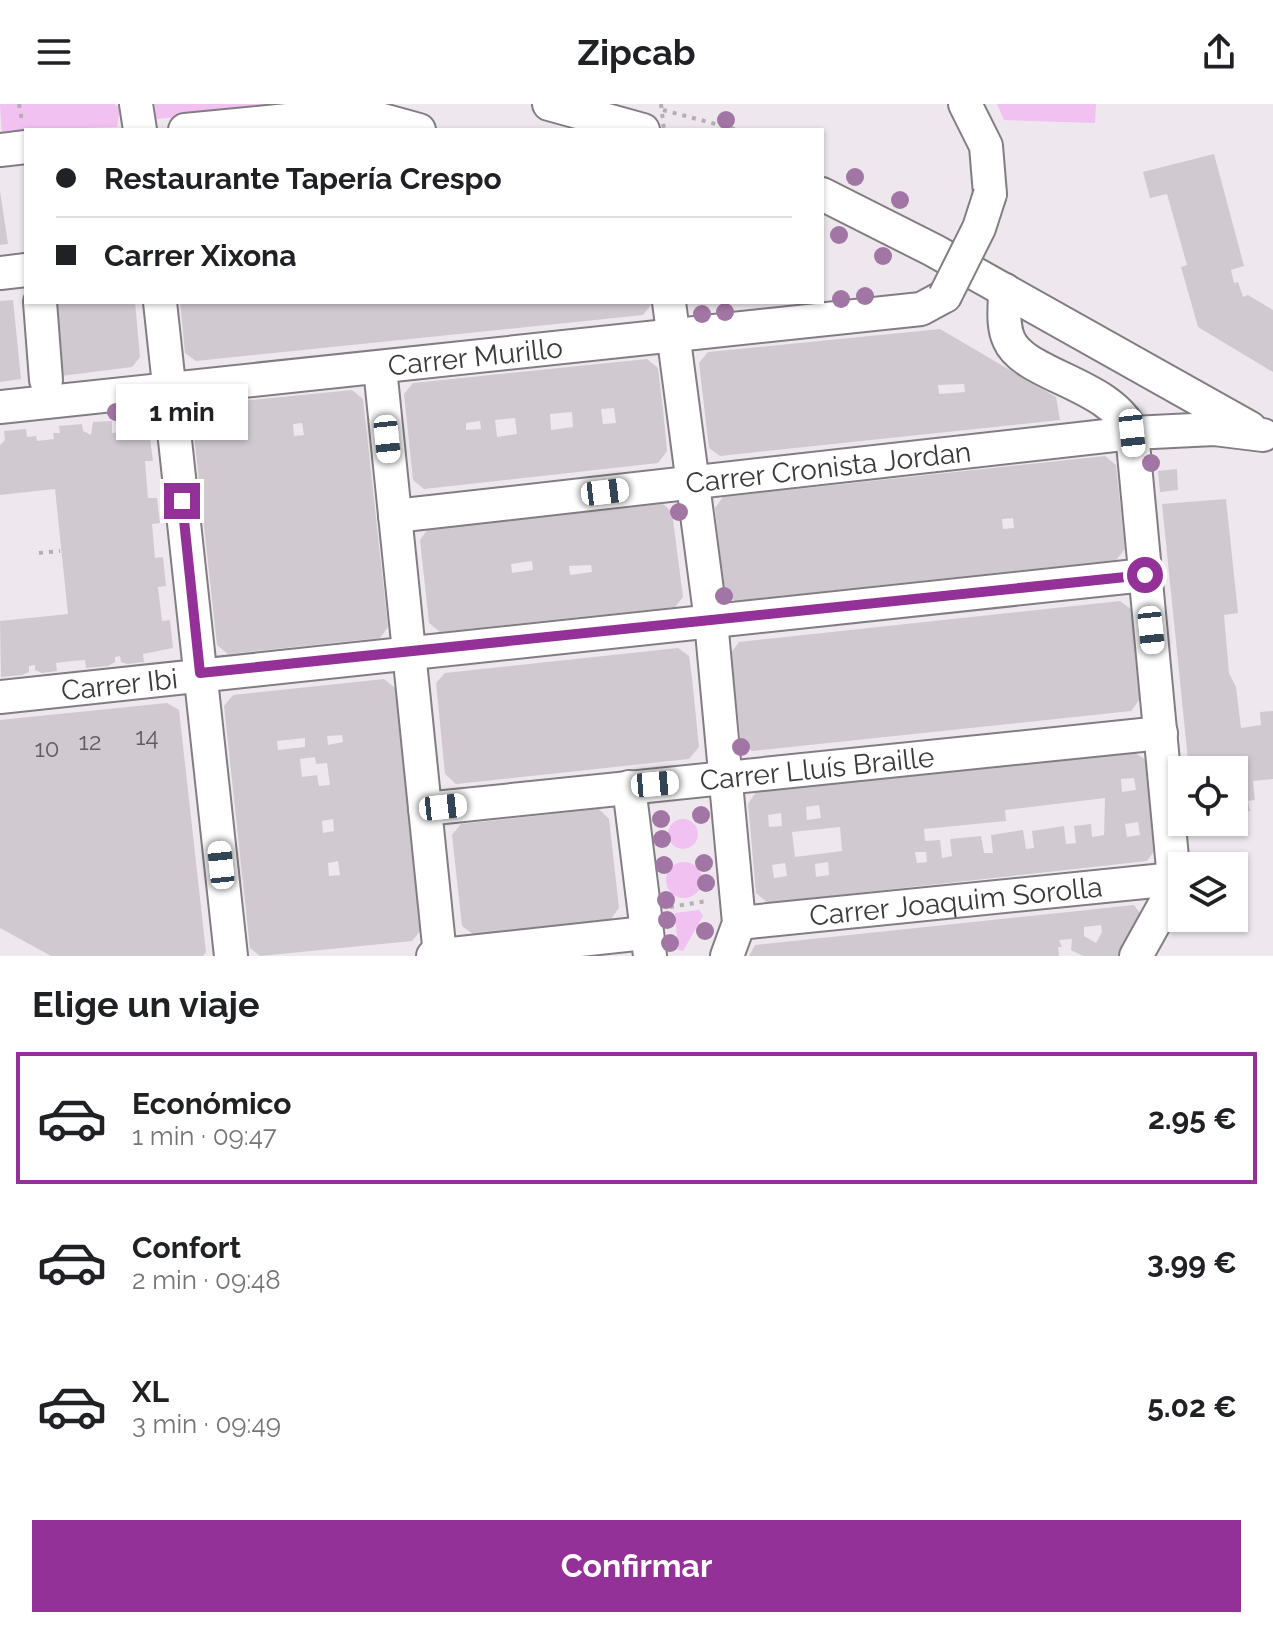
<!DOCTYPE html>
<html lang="es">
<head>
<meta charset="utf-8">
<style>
	:root { --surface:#fff; --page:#f6f6f6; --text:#202124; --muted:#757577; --line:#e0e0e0; --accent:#943198 }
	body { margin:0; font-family:Raleway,sans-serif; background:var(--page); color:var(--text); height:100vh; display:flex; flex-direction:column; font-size:30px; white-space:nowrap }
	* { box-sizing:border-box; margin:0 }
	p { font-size:26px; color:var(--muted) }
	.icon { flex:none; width:44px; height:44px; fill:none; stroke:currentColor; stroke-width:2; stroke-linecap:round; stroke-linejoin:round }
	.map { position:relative; height:852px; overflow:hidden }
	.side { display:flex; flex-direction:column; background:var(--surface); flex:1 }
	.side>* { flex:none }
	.banner { position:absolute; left:24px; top:24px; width:800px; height:176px; border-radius:0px; box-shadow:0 2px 6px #0004; display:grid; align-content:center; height:176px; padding:0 32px; background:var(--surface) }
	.tools { position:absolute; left:1168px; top:652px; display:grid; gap:16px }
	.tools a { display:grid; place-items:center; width:80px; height:80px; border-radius:0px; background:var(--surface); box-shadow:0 2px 6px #0004; font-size:40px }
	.end { position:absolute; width:36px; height:36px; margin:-18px; border:10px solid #943198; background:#fff; box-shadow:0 0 0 4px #fff }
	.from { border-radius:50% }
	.bubble { position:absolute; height:56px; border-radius:0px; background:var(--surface); box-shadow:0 2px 6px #0004; font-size:26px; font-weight:700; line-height:56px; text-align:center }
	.car { position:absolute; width:24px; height:48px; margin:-24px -12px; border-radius:10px; box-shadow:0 0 6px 2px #0007; background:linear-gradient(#fff 24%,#345 0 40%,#fff 0 76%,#345 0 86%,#fff 0) }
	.banner b { display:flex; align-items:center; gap:28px; height:76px; font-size:30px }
	.banner b+b { border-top:2px solid var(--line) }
	.banner i { width:20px; height:20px; background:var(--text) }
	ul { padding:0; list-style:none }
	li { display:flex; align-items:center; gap:24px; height:132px; margin:0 16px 12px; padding:0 16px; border:4px solid transparent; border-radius:0px }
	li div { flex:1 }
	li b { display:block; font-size:30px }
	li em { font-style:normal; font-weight:700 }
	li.on { border-color:var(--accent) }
	li>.icon { width:72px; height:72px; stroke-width:1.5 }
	h2 { padding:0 32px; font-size:36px; line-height:96px }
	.cta { display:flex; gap:16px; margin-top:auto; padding:16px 32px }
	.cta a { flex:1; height:92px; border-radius:0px; background:var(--accent); color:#fff; font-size:32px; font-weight:700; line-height:92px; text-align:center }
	header { display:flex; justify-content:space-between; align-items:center; height:104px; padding:0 32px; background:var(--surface); font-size:36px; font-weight:700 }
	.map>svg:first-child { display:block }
</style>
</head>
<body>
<header><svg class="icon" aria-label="menu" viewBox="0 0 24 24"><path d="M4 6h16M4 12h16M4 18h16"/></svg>Zipcab<svg class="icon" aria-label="share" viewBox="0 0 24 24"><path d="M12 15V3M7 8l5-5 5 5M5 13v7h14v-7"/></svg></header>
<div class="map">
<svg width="1273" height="852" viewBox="0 0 1273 852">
	<rect width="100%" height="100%" fill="#eee8ee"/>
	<g fill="#f1c1f1">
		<polygon points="0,0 114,0 120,4 117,23 26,26 26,32 2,35"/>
		<polygon points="155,0 325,0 156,15"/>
		<polygon points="997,0 1096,0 1095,19 1004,16"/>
		<circle cx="683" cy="730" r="15"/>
		<circle cx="684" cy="776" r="18"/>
		<polygon points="699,806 703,812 683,847 678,846 675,809"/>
	</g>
	<g fill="#d0cad0" fill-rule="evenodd">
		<polygon points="1214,50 1244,162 1231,166 1234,179 1238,178 1243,193 1248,191 1273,206 1273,268 1198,223 1181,163 1187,161 1167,90 1150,94 1143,68"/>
		<polygon points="0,87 8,140 0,141"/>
		<polygon points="13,196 21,275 0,278 0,197"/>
		<polygon points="53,198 135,198 140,253 132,263 61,272"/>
		<polygon points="180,198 653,198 643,211 196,257 185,249"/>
		<path d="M940,225L1056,293L1060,316L720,352L709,344L699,259L708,248ZM964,280L965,288L939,290L938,281Z"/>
		<path d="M647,255L658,264L663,305L667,347L658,359L424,385L413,376L404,290L413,279ZM614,304L616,319L603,320L601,305ZM572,308L573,323L551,326L550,310ZM515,314L517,330L497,333L495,316ZM480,317L481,325L466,326V319Z"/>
		<path d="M352,286L363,295L388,523L380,534L228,550L217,541L192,313L201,301ZM302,319L304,331L294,332L293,320Z"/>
		<polygon points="112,317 112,329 141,327 142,334 150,334 153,357 145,357 148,394 157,394 160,419 152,420 155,454 163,453 166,482 158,483 162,517 170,516 173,544 143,550 144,558 127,560 121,558 120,552 115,553 115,558 108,562 86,564 85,556 72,557 56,559 57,567 42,569 35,566 35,561 29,562 29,568 22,571 1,573 0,517 68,510 55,385 0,391 0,341 5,336 4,327 26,325 27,333 36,332 37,337 54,335 53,329 60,329 59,322 82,320 83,327 91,331 93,318"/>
		<path d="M1105,352L1116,361L1125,445L1116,456L735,497L724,488L715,404L723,393ZM1013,414L1014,424L1003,425L1002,415Z"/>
		<polygon points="1177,365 1178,386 1160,388 1158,367"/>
		<polygon points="1226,395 1238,509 1224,511 1229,569 1236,583 1241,624 1261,621 1260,608 1273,607 1273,675 1253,677 1255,696 1248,697 1250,707 1234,708 1234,666 1189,666 1162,400"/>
		<path d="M663,400L672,408L683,493L675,503L440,528L429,519L420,436L428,425ZM532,457L533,466L512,469L511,460ZM591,461L592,468L570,471L569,462Z"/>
		<polygon points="1120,497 1131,505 1140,595 1131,607 752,647 741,638 731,549 739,538"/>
		<polygon points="678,544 689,552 692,574 699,643 689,655 456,680 445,670 436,579 445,569"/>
		<path d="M384,575L395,584L421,826L412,837L260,852L250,844L224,602L233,591ZM342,631L343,638L328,641L327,632ZM305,634V643L278,646L277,637ZM315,653L316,660L327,659L330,681L319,682L317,671L302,673L300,655ZM333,715L334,727L323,729L322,717ZM338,757L340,771L329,772L328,759Z"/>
		<polygon points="167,599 179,606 206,848 203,852 51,852 0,824 0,616"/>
		<path d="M1134,648L1146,656L1155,746L1147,757L768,799L756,789L748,700L756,688ZM1134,674L1136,686L1122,688L1121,675ZM1105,694L1104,731L1092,733L1091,720L1074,722L1076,739L1066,740L1064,722L1032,727L1034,744L1026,745L1023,726L991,731L993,749H984L981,732L950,735L952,752L942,754L940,736L925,737L924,725L1006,717L1005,706ZM819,701L821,714L807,716L806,703ZM781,709L782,722L769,723L768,711ZM1138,718L1140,731L1127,733L1125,720ZM840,723L842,747L795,753L792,728ZM915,748H926L927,758L917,759ZM828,758L829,771L816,773L815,760ZM785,759L787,772L774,774L772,761Z"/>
		<polygon points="599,705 609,715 619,804 611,815 473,830 462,822 452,731 461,720"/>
		<path d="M1134,801L1142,812L1120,852H1083L1071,846L1072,835L1059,836L1062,843H1058L1059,852H749L755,841ZM1101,821L1102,828L1096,839L1084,832V823Z"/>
	</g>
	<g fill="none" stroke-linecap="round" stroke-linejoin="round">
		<defs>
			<g id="minor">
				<polyline points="136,0 140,26"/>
				<polyline points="549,0 643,26"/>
				<polyline points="965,0 986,42 990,90"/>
				<polyline points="185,26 338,11 379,15 419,26"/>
				<polyline points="0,46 26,43"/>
				<polyline points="822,90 933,146 1250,324"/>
				<polyline points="0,169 26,166"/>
				<path d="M1005,186C1005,203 1002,221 1009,236C1024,272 1113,280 1132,329L1174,775L1171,789L1136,852"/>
				<polyline points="40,198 46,276"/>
				<polyline points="160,198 231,852"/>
				<polyline points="669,198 711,517 739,819 727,852"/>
				<polyline points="380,264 440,851"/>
				<path id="s1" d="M0,303L921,205L945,192"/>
				<path id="s2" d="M395,412L1132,329L1214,325L1263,331"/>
				<path id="s3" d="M0,593L1145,471"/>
				<polyline points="629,683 650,852"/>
				<path id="s4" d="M425,705L1161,629"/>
				<path id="s5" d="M739,819L1174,775"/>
				<polyline points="433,852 645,829"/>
			</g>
		</defs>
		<use href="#minor" stroke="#837d83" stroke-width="36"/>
		<g stroke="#b2aeb2" stroke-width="4" stroke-dasharray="4 6" stroke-linecap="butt">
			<polyline points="19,0 22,17"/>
			<polyline points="663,6 738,26"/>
			<polyline points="39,449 60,447"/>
			<polyline points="670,803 707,797"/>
		</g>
		<use href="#minor" stroke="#fff" stroke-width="32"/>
		<defs>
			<polyline id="minor-bridge" points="945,192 979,124 990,90"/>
		</defs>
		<use href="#minor-bridge" stroke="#837d83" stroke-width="36" stroke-linecap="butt"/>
		<polyline stroke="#b2aeb2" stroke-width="4" stroke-dasharray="4 6" stroke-linecap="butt" points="661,0 664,26"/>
		<use href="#minor-bridge" stroke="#fff" stroke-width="32"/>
	</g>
	<g fill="#a276a4">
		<circle cx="726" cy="16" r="9"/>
		<circle cx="855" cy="73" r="9"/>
		<circle cx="900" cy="96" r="9"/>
		<circle cx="839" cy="131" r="9"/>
		<circle cx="883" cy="152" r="9"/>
		<circle cx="865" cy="192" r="9"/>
		<circle cx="841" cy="195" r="9"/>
		<circle cx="725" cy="208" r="9"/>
		<circle cx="702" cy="210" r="9"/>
		<circle cx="116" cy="308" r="9"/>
		<circle cx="1151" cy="359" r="9"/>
		<circle cx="679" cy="408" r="9"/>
		<circle cx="724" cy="492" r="9"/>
		<circle cx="741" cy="643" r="9"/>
		<circle cx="701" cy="711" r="9"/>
		<circle cx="661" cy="715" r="9"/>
		<circle cx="662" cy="735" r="9"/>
		<circle cx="704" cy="759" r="9"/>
		<circle cx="664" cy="761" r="9"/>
		<circle cx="706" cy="779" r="9"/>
		<circle cx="666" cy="796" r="9"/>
		<circle cx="667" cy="816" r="9"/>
		<circle cx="705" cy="827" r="9"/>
		<circle cx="670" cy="839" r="9"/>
	</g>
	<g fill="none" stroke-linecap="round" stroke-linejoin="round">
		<polyline stroke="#943198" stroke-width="10" points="182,397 200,569 1145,471"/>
	</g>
	<g text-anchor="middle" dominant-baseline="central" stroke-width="8" stroke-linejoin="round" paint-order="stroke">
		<g font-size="24" fill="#605d60">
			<text x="147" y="632">14</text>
			<text x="90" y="637">12</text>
			<text x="47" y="644">10</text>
		</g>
		<g font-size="28" fill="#3b393b" stroke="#fff">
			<text stroke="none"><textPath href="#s1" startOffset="478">Carrer Murillo</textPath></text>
			<text stroke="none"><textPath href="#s2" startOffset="436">Carrer Cronista Jordan</textPath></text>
			<text stroke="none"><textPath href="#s3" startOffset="120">Carrer Ibi</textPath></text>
			<text stroke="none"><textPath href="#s4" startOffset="394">Carrer Lluís Braille</textPath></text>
			<text stroke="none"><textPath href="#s5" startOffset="218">Carrer Joaquim Sorolla</textPath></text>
		</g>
	</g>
</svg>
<div class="tools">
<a><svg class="icon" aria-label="locate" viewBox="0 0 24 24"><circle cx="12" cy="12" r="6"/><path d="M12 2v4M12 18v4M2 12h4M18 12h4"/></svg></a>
<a><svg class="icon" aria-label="layers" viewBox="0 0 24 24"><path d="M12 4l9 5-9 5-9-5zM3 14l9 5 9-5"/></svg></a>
</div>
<i class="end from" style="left:1145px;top:471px"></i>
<i class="end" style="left:182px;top:397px"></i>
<div class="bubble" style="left:116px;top:280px;width:132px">1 min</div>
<i class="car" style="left:1132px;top:329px;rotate:174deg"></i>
<i class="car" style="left:387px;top:335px;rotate:174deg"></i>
<i class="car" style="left:605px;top:388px;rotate:83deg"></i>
<i class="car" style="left:1151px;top:526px;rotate:174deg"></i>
<i class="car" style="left:655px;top:680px;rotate:85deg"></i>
<i class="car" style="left:443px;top:703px;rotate:84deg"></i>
<i class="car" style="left:221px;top:761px;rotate:354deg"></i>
<div class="banner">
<b><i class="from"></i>Restaurante Tapería Crespo</b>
<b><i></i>Carrer Xixona</b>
</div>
</div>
<section class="side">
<h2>Elige un viaje</h2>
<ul>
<li class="on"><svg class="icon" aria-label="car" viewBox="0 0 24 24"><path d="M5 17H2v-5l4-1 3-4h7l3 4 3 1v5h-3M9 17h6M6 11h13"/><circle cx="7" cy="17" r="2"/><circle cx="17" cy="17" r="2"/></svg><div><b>Económico</b><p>1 min · 09:47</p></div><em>2.95 €</em></li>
<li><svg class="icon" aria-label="car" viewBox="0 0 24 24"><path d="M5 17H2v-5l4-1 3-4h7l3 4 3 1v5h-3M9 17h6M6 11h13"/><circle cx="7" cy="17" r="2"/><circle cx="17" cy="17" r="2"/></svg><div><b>Confort</b><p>2 min · 09:48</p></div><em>3.99 €</em></li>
<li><svg class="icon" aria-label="car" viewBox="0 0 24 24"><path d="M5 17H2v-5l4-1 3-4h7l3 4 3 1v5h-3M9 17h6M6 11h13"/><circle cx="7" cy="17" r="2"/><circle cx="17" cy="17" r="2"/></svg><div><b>XL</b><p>3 min · 09:49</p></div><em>5.02 €</em></li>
</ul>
<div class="cta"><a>Confirmar</a></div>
</section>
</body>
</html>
